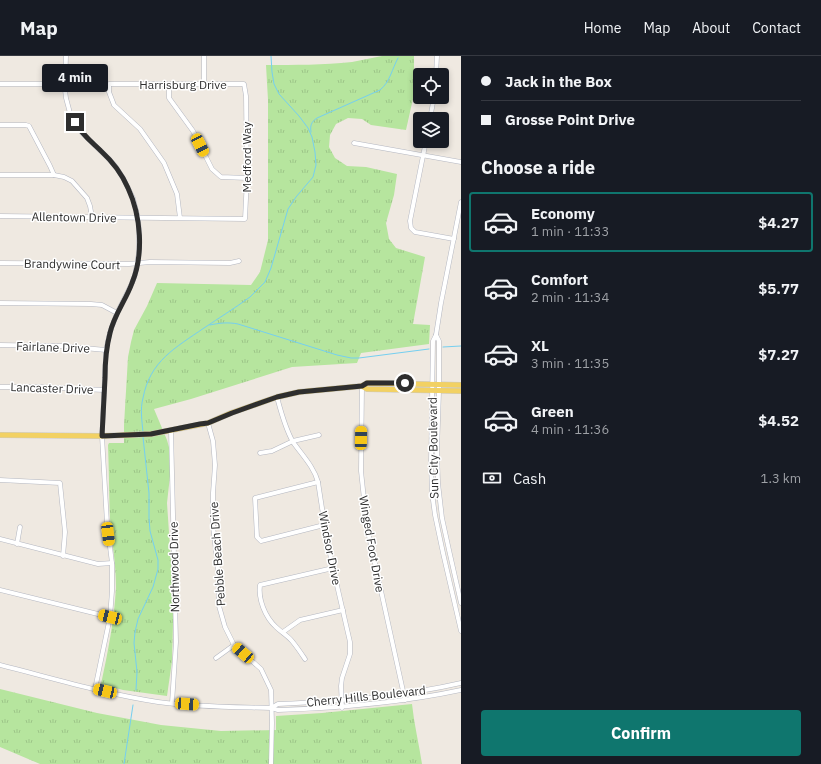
<!DOCTYPE html>
<html lang="en">
<head>
<meta charset="utf-8">
<style>
	:root { --surface:#171b24; --page:#242831; --text:#f1f3f6; --muted:#9ea1a6; --line:#363941; --accent:#0f766e }
	body { margin:0; font-family:"IBM Plex Sans",sans-serif; background:var(--page); color:var(--text); height:100vh; display:flex; flex-direction:column; font-size:15px; white-space:nowrap }
	* { box-sizing:border-box; margin:0 }
	p { font-size:13px; color:var(--muted) }
	.icon { flex:none; width:22px; height:22px; fill:none; stroke:currentColor; stroke-width:2; stroke-linecap:round; stroke-linejoin:round }
	.map { position:relative; flex:1; overflow:hidden }
	.panel { display:flex; flex-direction:column; background:var(--surface); width:360px }
	.panel>* { flex:none }
	.banner { display:grid; align-content:center; height:88px; padding:0 20px; background:var(--surface) }
	.controls { position:absolute; left:413px; top:12px; display:grid; gap:8px }
	.controls a { display:grid; place-items:center; width:36px; height:36px; border-radius:4px; background:var(--surface); box-shadow:0 2px 6px #0003; font-size:20px }
	.end { position:absolute; width:18px; height:18px; margin:-9px; border:5px solid #2e2e2e; background:#fff; box-shadow:0 0 0 2px #fff }
	.from { border-radius:50% }
	.bubble { position:absolute; height:28px; border-radius:4px; background:var(--surface); box-shadow:0 2px 6px #0003; font-size:13px; font-weight:800; line-height:28px; text-align:center }
	.car { position:absolute; width:12px; height:24px; margin:-12px -6px; border-radius:5px; box-shadow:0 0 3px 1px #0007; background:linear-gradient(#f5c518 24%,#345 0 40%,#f5c518 0 76%,#345 0 86%,#f5c518 0) }
	.banner b { display:flex; align-items:center; gap:14px; height:38px; font-size:15px }
	.banner b+b { border-top:1px solid var(--line) }
	.banner i { width:10px; height:10px; background:var(--text) }
	ul { padding:0; list-style:none }
	li { display:flex; align-items:center; gap:12px; height:60px; margin:0 8px 6px; padding:0 12px; border:2px solid transparent; border-radius:4px }
	li div { flex:1 }
	li b { display:block; font-size:15px }
	li em { font-style:normal; font-weight:800 }
	li.current { border-color:var(--accent) }
	li>.icon { width:36px; height:36px; stroke-width:1.5 }
	h2 { padding:0 20px; font-size:18px; line-height:48px }
	.pay { display:flex; align-items:center; gap:10px; height:44px; padding:0 20px; font-size:15px }
	.pay p { margin-inline-start:auto }
	.button { display:flex; gap:8px; margin-top:auto; padding:8px 20px }
	.button a { flex:1; height:46px; border-radius:4px; background:var(--accent); color:#fff; font-size:16px; font-weight:800; line-height:46px; text-align:center }
	header { display:flex; align-items:center; gap:24px; box-sizing:border-box; height:56px; padding:0 20px; background:var(--surface); border-bottom:1px solid var(--line) }
	header strong { font-size:19px }
	nav { display:flex; gap:22px; margin-inline-start:auto; font-size:14px }
	main { display:flex; flex:1; min-height:0 }
	.map>svg:first-child { display:block }
</style>
</head>
<body>
<header>
<strong>Map</strong>
<nav><a>Home</a><a>Map</a><a>About</a><a>Contact</a></nav>
</header>
<main>
<div class="map">
<svg width="461" height="708" viewBox="0 0 461 708">
	<defs>
		<pattern id="grass-tufts" width="24" height="20" patternUnits="userSpaceOnUse"><rect width="24" height="20" fill="#b6e59e"/><path d="M3 7l-1-3M5 7V3M7 7l1-3M15 17l-1-3M17 17v-4M19 17l1-3" fill="none" stroke="#9dc588"/></pattern>
	</defs>
	<rect width="100%" height="100%" fill="#efe9e1"/>
	<g fill="url(#grass-tufts)">
		<path d="M382,0H414V38L406,74L371,69L362,63L348,62L336,68L330,79L329,91L335,102L347,110L366,111L397,118L394,139L386,167L389,183L396,192L425,201L413,268L430,269L429,288L361,297L357,307L292,311L191,343L154,353L167,384L172,402L167,447L173,536V568L172,605L167,640L123,634L101,628C108,596 114,565 116,532C116,508 112,486 110,462C109,438 109,414 108,389L109,387H124V369L128,301L131,286L134,274L147,250L157,227L251,229L260,216L268,184V44L266,9C295,9 323,9 352,6C362,4 372,2 382,0Z"/>
		<path d="M0,633L97,657L161,669L221,675L276,674V660L322,657L412,648C414,668 419,688 422,708H40L0,691Z"/>
	</g>
	<g fill="none" stroke-linecap="round" stroke-linejoin="round">
		<g stroke="#75cff0" stroke-width="1">
			<path d="M311,76C310,70 311,66 317,62L380,34C390,26 392,13 398,2"/>
			<path d="M210,269C219,267 228,266 238,268L337,299L351,302H359L429,293"/>
			<polyline points="443,291 461,290"/>
			<path d="M143,376C142,365 140,353 143,342C150,305 175,292 204,272C219,262 235,252 250,241L265,226L271,212L288,153L296,141L313,121L316,109L315,96L312,81L308,72L299,60L279,38L274,28L272,16L271,0"/>
			<polyline points="136,634 137,616 134,587 135,576 138,563 153,531 158,513 158,504 150,475 149,462 149,437 143,381"/>
			<polyline points="124,708 133,649"/>
		</g>
		<defs>
			<g id="minor">
				<polyline points="66,0 65,34 66,42 70,57 82,77 108,102 116,111 123,122 133,142 138,162 139,173 139,196 135,219 132,227 117,257 110,276 106,294 102,380 107,467 112,507 112,535 110,561 95,633"/>
				<polyline points="204,0 204,28"/>
				<polyline points="436,19 437,0"/>
				<polyline points="0,28 65,28"/>
				<polyline points="169,29 169,42 193,75 212,113 221,121 247,122"/>
				<polyline points="430,63 434,41"/>
				<polyline points="0,69 26,69 29,70 50,110 54,119"/>
				<polyline points="426,85 410,165 411,172 415,176 454,183"/>
				<polyline points="354,87 461,106"/>
				<polyline points="0,119 54,119 64,121 72,125 87,142 90,150 92,161"/>
				<polyline points="461,146 441,247 436,279 433,285 431,406 432,437 435,459 443,497 461,575"/>
				<polyline points="0,160 245,163 247,122 246,40 244,28 109,28 109,36 114,49 140,73 164,107 177,138 180,162"/>
				<polyline points="0,207 129,208 150,206 230,207 239,205"/>
				<polyline points="0,247 91,248 102,249 117,257"/>
				<polyline points="436,279 439,285 439,335 437,395 438,427 442,462 449,494 461,547"/>
				<polyline points="0,289 61,290 106,294"/>
				<polyline points="362,330 361,415 367,471 405,644"/>
				<polyline points="0,331 40,331 104,334"/>
				<path d="M277,341C281,356 285,372 293,386C302,399 314,411 318,426L326,478L333,512L350,586V598L342,622L341,630L342,652"/>
				<polyline points="208,367 213,385 215,409 213,437 213,470 218,513 219,550 225,571 234,589 261,613 271,634 272,667 271,708"/>
				<polyline points="171,374 176,586 172,647"/>
				<polyline points="260,397 272,395 293,385 319,379"/>
				<polyline points="0,424 60,427 65,476 63,500"/>
				<polyline points="318,426 255,442 257,481 261,485 324,469"/>
				<polyline points="0,483 98,508 112,507"/>
				<polyline points="17,488 20,471"/>
				<polyline points="0,534 110,561"/>
				<polyline points="283,576 300,564 343,554"/>
				<polyline points="216,602 234,589"/>
				<path d="M305,603C301,597 297,591 292,585C287,579 281,576 276,571C265,561 258,543 260,529L333,512"/>
				<path d="M0,609C52,622 105,638 158,646C195,651 234,651 271,652L278,654C339,652 401,647 461,634"/>
				<path d="M271,652L278,648C340,645 401,641 461,627"/>
			</g>
			<g id="major">
				<polyline points="362,330 367,333 461,335"/>
				<polyline points="0,379 102,380 151,378 208,367 231,357 277,341 299,336 362,330 367,327 461,329"/>
			</g>
		</defs>
		<use href="#minor" stroke="#b4b7c1" stroke-width="5"/>
		<use href="#major" stroke="#c9c9c9" stroke-width="6"/>
		<use href="#minor" stroke="#fff" stroke-width="4"/>
		<use href="#major" stroke="#f2d163" stroke-width="5"/>
	</g>
	<g fill="none" stroke-linecap="round" stroke-linejoin="round">
		<path stroke="#2e2e2e" stroke-width="5" d="M75,66C82,79 92,86 101,95C113,106 122,118 128,132C141,160 144,198 132,227C126,244 114,259 110,277C106,292 105,307 105,322C104,342 103,361 102,380L151,378L200,368L208,367L232,357L277,341L299,336L362,330L367,327H405"/>
	</g>
	<g text-anchor="middle" dominant-baseline="central" stroke-width="3" stroke-linejoin="round" paint-order="stroke">
		<g font-size="12" fill="#2e2e2e" stroke="#fff">
			<text x="183" y="28">Harrisburg Drive</text>
			<text transform="translate(246 101) rotate(-90)">Medford Way</text>
			<text transform="translate(74 161) rotate(1)">Allentown Drive</text>
			<text transform="translate(72 208) rotate(1)">Brandywine Court</text>
			<text transform="translate(53 291) rotate(2)">Fairlane Drive</text>
			<text transform="translate(52 332) rotate(2)">Lancaster Drive</text>
			<text transform="translate(433 392) rotate(-91)">Sun City Boulevard</text>
			<text transform="translate(372 488) rotate(80)">Winged Foot Drive</text>
			<text transform="translate(330 492) rotate(79)">Windsor Drive</text>
			<text transform="translate(217 498) rotate(-94)">Pebble Beach Drive</text>
			<text transform="translate(174 511) rotate(-91)">Northwood Drive</text>
			<text transform="translate(366 640) rotate(-6)">Cherry Hills Boulevard</text>
		</g>
	</g>
</svg>
<div class="controls">
<a><svg class="icon" aria-label="locate" viewBox="0 0 24 24"><circle cx="12" cy="12" r="6"/><path d="M12 2v4M12 18v4M2 12h4M18 12h4"/></svg></a>
<a><svg class="icon" aria-label="layers" viewBox="0 0 24 24"><path d="M12 4l9 5-9 5-9-5zM3 14l9 5 9-5"/></svg></a>
</div>
<i class="end from" style="left:405px;top:327px"></i>
<i class="end" style="left:75px;top:66px"></i>
<div class="bubble" style="left:42px;top:8px;width:66px">4 min</div>
<i class="car" style="left:200px;top:89px;rotate:153deg"></i>
<i class="car" style="left:361px;top:382px;rotate:1deg"></i>
<i class="car" style="left:108px;top:478px;rotate:173deg"></i>
<i class="car" style="left:110px;top:561px;rotate:284deg"></i>
<i class="car" style="left:243px;top:597px;rotate:311deg"></i>
<i class="car" style="left:105px;top:635px;rotate:283deg"></i>
<i class="car" style="left:187px;top:648px;rotate:94deg"></i>
</div>
<section class="panel">
<div class="banner">
<b><i class="from"></i>Jack in the Box</b>
<b><i></i>Grosse Point Drive</b>
</div>
<h2>Choose a ride</h2>
<ul>
<li class="current"><svg class="icon" aria-label="car" viewBox="0 0 24 24"><path d="M5 17H2v-5l4-1 3-4h7l3 4 3 1v5h-3M9 17h6M6 11h13"/><circle cx="7" cy="17" r="2"/><circle cx="17" cy="17" r="2"/></svg><div><b>Economy</b><p>1 min · 11:33</p></div><em>$4.27</em></li>
<li><svg class="icon" aria-label="car" viewBox="0 0 24 24"><path d="M5 17H2v-5l4-1 3-4h7l3 4 3 1v5h-3M9 17h6M6 11h13"/><circle cx="7" cy="17" r="2"/><circle cx="17" cy="17" r="2"/></svg><div><b>Comfort</b><p>2 min · 11:34</p></div><em>$5.77</em></li>
<li><svg class="icon" aria-label="car" viewBox="0 0 24 24"><path d="M5 17H2v-5l4-1 3-4h7l3 4 3 1v5h-3M9 17h6M6 11h13"/><circle cx="7" cy="17" r="2"/><circle cx="17" cy="17" r="2"/></svg><div><b>XL</b><p>3 min · 11:35</p></div><em>$7.27</em></li>
<li><svg class="icon" aria-label="car" viewBox="0 0 24 24"><path d="M5 17H2v-5l4-1 3-4h7l3 4 3 1v5h-3M9 17h6M6 11h13"/><circle cx="7" cy="17" r="2"/><circle cx="17" cy="17" r="2"/></svg><div><b>Green</b><p>4 min · 11:36</p></div><em>$4.52</em></li>
</ul>
<div class="pay"><svg class="icon" aria-label="cash" viewBox="0 0 24 24"><path d="M3 7h18v10H3z"/><circle cx="12" cy="12" r="2"/></svg>Cash<p>1.3 km</p></div>
<div class="button"><a>Confirm</a></div>
</section>
</main>
</body>
</html>
